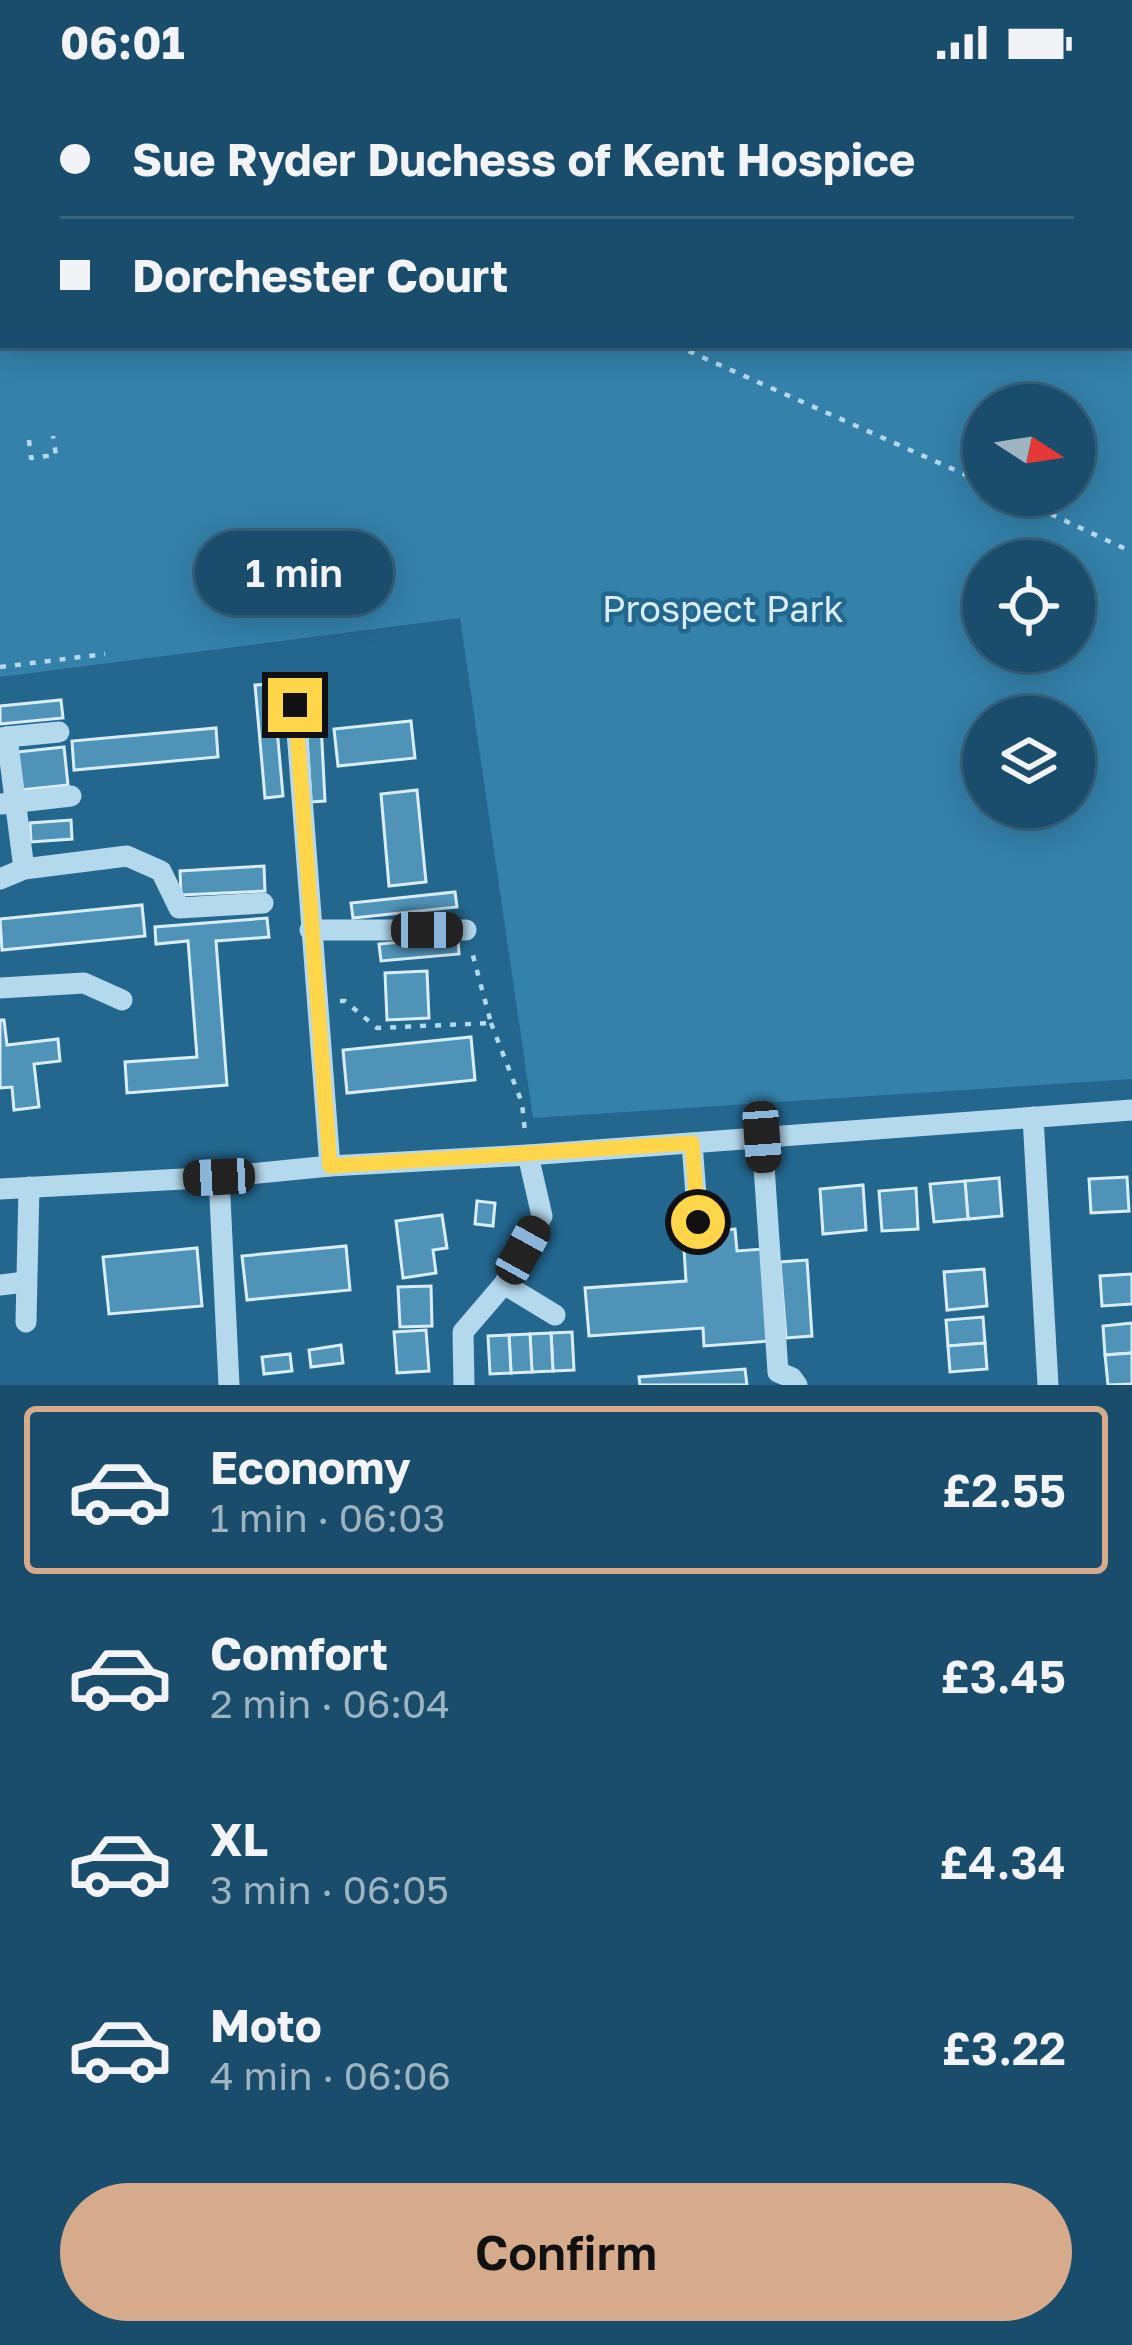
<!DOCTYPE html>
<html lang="en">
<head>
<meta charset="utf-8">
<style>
	:root { --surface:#1a4d6b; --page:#235471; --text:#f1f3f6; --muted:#9fb4c1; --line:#38647e; --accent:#d6ab8b }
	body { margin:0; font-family:"Golos Text",sans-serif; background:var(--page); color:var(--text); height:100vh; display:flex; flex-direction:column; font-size:45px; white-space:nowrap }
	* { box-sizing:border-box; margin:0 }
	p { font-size:39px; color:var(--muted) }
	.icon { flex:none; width:66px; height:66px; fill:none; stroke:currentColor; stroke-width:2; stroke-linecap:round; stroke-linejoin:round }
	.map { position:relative; height:1301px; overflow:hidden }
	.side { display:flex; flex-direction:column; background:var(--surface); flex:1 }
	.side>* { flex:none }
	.hud { position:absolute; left:0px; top:0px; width:1134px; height:264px; box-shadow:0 6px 30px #0003,0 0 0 3px var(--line); display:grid; align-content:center; height:264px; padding:0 60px; background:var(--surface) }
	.needle { width:78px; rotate:102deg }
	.tools { position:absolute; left:963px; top:300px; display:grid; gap:24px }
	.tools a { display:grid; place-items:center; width:132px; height:132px; border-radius:50%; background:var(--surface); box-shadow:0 6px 30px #0003,0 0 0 3px var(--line); font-size:60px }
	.end { position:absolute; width:54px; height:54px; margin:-27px; border:15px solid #ffd54a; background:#111; box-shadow:0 0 0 6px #111 }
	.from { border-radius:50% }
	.bubble { position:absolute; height:84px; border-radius:42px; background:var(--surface); box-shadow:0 6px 30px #0003,0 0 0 3px var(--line); font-size:39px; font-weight:600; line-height:84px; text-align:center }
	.car { position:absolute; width:36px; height:72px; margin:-36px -18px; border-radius:15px; box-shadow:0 0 9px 3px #0007; background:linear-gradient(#222 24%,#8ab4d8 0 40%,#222 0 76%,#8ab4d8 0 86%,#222 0) }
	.hud b { display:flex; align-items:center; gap:42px; height:114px; font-size:45px }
	.hud b+b { border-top:3px solid var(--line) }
	.hud i { width:30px; height:30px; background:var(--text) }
	ul { padding:21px 0 0; list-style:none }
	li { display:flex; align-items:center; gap:36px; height:168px; margin:0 24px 18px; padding:0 36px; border:6px solid transparent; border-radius:12px }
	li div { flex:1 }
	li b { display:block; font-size:45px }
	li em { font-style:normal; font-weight:600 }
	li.selected { border-color:var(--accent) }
	li>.icon { width:108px; height:108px; stroke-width:1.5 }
	.action { display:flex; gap:24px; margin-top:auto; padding:24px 60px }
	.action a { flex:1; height:138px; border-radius:72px; background:var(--accent); color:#111; font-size:48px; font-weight:600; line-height:138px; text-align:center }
	.status { display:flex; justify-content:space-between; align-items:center; height:84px; padding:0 60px; background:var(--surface); direction:ltr }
	.status svg { height:33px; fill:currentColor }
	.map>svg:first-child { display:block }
</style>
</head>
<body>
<div class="status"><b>06:01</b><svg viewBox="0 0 49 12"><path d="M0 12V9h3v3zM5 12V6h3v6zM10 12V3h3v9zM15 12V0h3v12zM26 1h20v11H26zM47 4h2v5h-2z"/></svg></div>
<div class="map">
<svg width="1132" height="1301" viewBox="0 0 1132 1301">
	<rect width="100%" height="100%" fill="#23678f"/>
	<path fill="#3481aa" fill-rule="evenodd" d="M0,0H1132V995L533,1034L460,534L0,593ZM1131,3V261H3V3ZM1074,321V411H984V321ZM984,477H1074V567H984ZM984,633H1074V723H984Z"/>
	<g fill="#5093b8" stroke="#d9edf9" stroke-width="3">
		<polygon points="273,600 283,712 265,714 255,601"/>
		<polygon points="319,600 325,717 311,718 304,601"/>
		<polygon points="61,616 63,634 0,640 0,622"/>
		<polygon points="411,637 415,674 338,682 334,645"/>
		<polygon points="216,644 218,673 74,686 72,657"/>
		<polygon points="64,663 68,701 20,706 17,668"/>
		<polygon points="417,706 426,798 389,802 381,710"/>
		<polygon points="71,736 72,755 31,758 30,739"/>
		<polygon points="264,782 265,807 181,811 180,787"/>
		<polygon points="455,808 457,823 353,834 351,819"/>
		<polygon points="142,821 145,852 2,866 0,835"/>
		<polygon points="267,834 269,853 216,857 227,1001 127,1009 125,978 197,973 188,857 156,860 155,843"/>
		<polygon points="458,853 459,870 381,877 379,860"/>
		<polygon points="427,887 429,934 387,936 385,889"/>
		<polygon points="0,936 4,936 7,961 58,955 60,977 34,980 39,1023 14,1026 12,1003 0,1004"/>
		<polygon points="471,953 475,996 347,1009 343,966"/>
		<polygon points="1127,1093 1129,1127 1091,1129 1089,1095"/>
		<polygon points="999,1094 1002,1132 968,1135 965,1097"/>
		<polygon points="965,1097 968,1135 934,1138 930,1100"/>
		<polygon points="863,1101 866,1146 823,1150 820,1105"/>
		<polygon points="916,1104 918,1145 882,1147 879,1107"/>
		<polygon points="477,1117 495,1119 493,1142 475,1140"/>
		<polygon points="442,1131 447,1164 433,1166 436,1189 403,1194 396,1137"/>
		<polygon points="735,1145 737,1167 763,1165 770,1257 704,1262 703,1244 589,1252 585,1204 686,1197 683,1149"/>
		<polygon points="346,1162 350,1206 247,1216 242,1172"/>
		<polygon points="197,1164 202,1222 109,1230 103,1173"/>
		<polygon points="807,1176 812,1252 786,1254 780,1178"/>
		<polygon points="984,1185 987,1222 947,1226 944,1188"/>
		<polygon points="1132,1190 1132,1220 1102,1222 1100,1192"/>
		<polygon points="431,1202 432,1242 400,1243 398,1203"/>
		<polygon points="983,1233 985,1259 948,1262 946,1236"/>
		<polygon points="1132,1239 1132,1269 1105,1271 1103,1242"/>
		<polygon points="426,1246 429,1287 397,1289 394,1248"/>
		<polygon points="572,1248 574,1286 553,1287 551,1249"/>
		<polygon points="551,1249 553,1287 532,1288 530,1250"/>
		<polygon points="530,1250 532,1288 511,1289 509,1251"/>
		<polygon points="509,1251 511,1289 490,1290 488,1252"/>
		<polygon points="985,1259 987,1285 950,1288 948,1262"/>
		<polygon points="341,1261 343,1279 311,1283 309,1266"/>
		<polygon points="1132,1269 1132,1300 1108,1301 1105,1271"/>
		<polygon points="290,1270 292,1287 264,1290 262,1273"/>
		<polygon points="745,1285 747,1301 640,1301 639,1293"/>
	</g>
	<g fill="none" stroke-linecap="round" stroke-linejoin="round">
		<g stroke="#b4d8ec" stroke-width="4.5" stroke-dasharray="6 9" stroke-linecap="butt">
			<polyline points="179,0 186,3"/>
			<polyline points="675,261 984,399"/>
			<polyline points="29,356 31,374 56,371 53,352"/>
			<polyline points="1010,411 1132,468"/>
			<polyline points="0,583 105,570"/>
			<polyline points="340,917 345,917 377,944 491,939 472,868"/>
			<polyline points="491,939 522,1019 525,1048"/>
		</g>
		<g stroke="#b4d8ec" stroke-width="21">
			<polyline points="295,621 330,1082"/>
			<polyline points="7,653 59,648"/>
			<polyline points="0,654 7,653 24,785"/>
			<polyline points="1,720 71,712"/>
			<polyline points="0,795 24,785 127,772 161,787 179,824 263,819"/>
			<polyline points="310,846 466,846"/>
			<polyline points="0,904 84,899 122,916"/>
			<polyline points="1033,1033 1048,1301"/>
			<polyline points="762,1053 778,1288 792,1294 797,1301"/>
			<polyline points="692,1059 698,1138"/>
			<polyline points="219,1093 229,1301"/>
			<polyline points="0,1105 219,1093 330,1082 528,1071 1132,1026"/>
			<polyline points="504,1200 555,1231"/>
			<polyline points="0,1201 25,1198"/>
			<polyline points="26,1238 29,1103"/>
			<polyline points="464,1301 463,1248 504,1200 542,1132 528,1071"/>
		</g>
	</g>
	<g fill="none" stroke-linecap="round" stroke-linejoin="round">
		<polyline stroke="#ffd54a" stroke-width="15" points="295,621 330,1082 692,1059 698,1138"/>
	</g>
	<g text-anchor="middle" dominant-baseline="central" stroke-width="9" stroke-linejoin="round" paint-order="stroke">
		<g font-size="36" fill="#d9edf9" stroke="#23678f">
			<text x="723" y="524">Prospect Park</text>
		</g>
	</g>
</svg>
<div class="tools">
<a><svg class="needle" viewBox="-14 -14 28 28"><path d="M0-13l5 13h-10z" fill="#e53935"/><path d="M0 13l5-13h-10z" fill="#9fb4c1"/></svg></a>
<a><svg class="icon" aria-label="locate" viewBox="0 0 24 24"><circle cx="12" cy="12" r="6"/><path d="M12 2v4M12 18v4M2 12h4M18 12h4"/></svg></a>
<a><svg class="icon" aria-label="layers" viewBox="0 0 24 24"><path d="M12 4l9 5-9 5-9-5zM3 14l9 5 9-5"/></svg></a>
</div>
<i class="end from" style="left:698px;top:1138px"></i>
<i class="end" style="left:295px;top:621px"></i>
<div class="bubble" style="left:195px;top:447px;width:198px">1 min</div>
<i class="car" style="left:427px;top:846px;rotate:90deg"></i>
<i class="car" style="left:762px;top:1053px;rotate:176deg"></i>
<i class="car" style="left:219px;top:1093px;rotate:267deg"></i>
<i class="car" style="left:523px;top:1166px;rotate:29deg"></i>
<div class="hud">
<b><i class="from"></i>Sue Ryder Duchess of Kent Hospice</b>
<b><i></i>Dorchester Court</b>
</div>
</div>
<section class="side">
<ul>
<li class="selected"><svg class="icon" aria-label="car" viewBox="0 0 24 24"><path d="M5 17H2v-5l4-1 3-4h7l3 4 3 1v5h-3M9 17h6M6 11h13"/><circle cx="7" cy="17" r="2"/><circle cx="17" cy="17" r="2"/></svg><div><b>Economy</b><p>1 min · 06:03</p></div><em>£2.55</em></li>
<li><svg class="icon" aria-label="car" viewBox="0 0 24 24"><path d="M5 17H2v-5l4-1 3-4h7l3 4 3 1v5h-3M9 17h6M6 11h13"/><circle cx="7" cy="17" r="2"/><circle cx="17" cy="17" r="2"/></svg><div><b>Comfort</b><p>2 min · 06:04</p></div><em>£3.45</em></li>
<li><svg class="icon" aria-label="car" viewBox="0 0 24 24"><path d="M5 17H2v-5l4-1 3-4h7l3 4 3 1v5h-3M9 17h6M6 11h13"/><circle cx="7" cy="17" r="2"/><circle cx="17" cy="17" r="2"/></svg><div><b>XL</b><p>3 min · 06:05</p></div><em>£4.34</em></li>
<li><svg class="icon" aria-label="car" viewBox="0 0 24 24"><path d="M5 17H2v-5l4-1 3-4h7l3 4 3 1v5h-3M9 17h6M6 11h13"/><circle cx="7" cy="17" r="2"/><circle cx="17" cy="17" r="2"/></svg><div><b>Moto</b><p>4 min · 06:06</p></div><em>£3.22</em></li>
</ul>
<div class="action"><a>Confirm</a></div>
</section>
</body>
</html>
